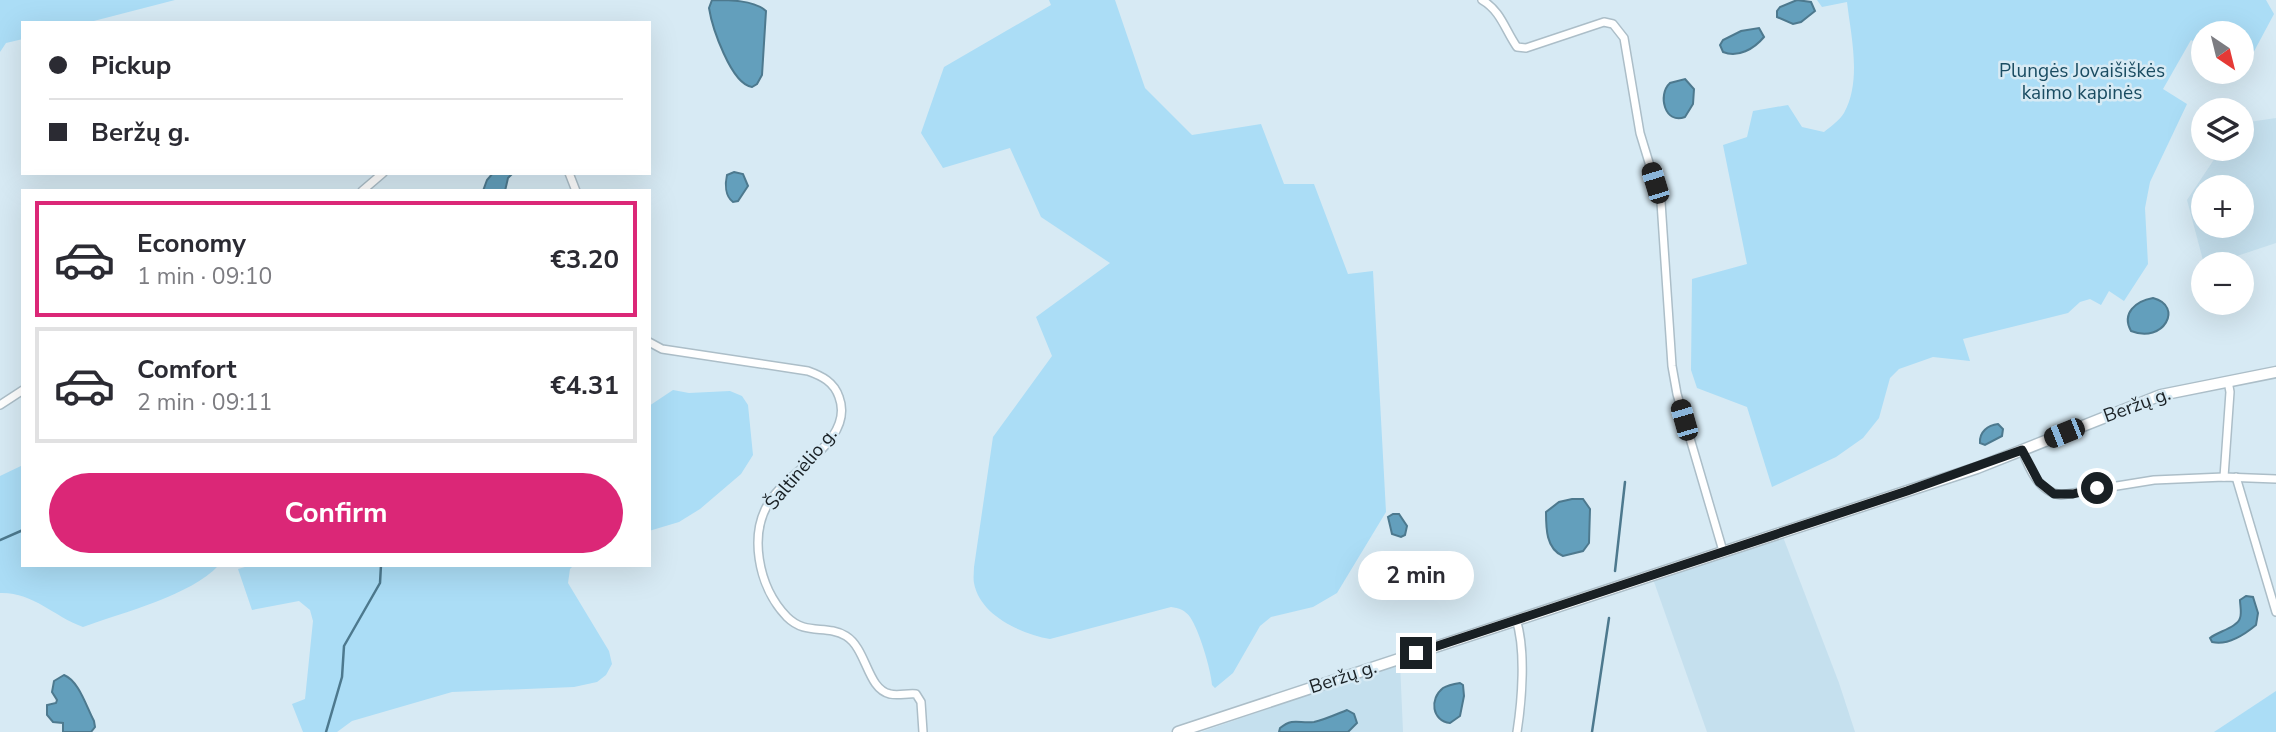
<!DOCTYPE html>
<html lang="en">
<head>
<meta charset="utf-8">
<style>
	:root { --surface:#fff; --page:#f2f2f3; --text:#2b2b33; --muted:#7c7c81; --line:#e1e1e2; --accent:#db2777 }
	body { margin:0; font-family:"Nunito Sans",sans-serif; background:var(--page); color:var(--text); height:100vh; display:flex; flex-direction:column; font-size:26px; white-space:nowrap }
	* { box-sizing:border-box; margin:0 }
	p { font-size:23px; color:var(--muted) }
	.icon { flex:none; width:38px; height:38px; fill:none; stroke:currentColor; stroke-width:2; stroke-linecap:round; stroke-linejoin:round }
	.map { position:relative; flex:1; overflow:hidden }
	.panel { position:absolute; left:21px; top:189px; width:630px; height:378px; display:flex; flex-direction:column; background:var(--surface); border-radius:0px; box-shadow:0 7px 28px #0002 }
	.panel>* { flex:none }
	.banner { position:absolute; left:21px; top:21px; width:630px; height:154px; border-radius:0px; box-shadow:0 7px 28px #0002; display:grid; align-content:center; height:154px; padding:0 28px; background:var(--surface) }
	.needle { width:46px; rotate:145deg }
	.fabs { position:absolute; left:2191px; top:21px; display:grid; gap:14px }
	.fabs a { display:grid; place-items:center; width:63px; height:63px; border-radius:50%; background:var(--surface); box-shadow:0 7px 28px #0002; font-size:35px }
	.end { position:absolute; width:32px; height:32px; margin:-16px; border:9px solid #192024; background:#fff; box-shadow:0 0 0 4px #fff }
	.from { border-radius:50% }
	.bubble { position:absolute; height:49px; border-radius:24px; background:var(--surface); box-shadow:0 7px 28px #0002; font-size:23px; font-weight:700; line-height:49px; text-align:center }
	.car { position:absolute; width:21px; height:42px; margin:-21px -10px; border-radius:9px; box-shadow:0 0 5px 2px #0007; background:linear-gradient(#222 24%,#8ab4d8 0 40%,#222 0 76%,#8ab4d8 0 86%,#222 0) }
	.banner b { display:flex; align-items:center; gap:24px; height:66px; font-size:26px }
	.banner b+b { border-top:2px solid var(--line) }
	.banner i { width:18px; height:18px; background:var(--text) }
	ul { padding:12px 0 0; list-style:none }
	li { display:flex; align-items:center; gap:21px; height:116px; margin:0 14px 10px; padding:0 14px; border:4px solid var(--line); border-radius:0px }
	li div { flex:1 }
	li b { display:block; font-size:26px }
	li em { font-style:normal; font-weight:700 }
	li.current { border-color:var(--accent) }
	li>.icon { width:63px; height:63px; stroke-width:1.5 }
	.action { display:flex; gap:14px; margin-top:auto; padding:14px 28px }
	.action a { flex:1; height:80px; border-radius:42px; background:var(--accent); color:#fff; font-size:28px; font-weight:700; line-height:80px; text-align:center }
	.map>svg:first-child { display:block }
</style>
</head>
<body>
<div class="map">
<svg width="2276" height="732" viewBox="0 0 2276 732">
	<rect width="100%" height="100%" fill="#d7eaf4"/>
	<g fill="#c5e0ee" fill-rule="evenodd">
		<path d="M2276,118V243L2213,264H2204L2187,200L2221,149H2242V123ZM2203,187H2242V226H2203Z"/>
		<polygon points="1783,537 1839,683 1855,732 1707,732 1653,579"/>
		<polygon points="1400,663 1403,732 1201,732"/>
	</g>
	<g fill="#abddf6">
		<polygon points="0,0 175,0 86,23 23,23 23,39 6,43 0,52"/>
		<path d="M1049,0H1115L1145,88L1192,135L1261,124L1284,184H1314L1348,274L1373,271L1386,512L1337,593L1313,607L1271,617L1260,626L1233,673L1215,688L1212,685C1211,669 1199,630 1190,617C1185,610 1179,608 1171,607L1050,639C1022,634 980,616 974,583C973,578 974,572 974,567L993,437L1052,356L1036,317L1110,263L1041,217L1010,148L943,168L921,133L944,67L1051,5Z"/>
		<path d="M1817,0H2266L2274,14L2243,72L2242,33H2203V47L2191,40L2163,89L2187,104L2150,182L2145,208L2148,264L2124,301L2109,291L2101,305L2090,299L2080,302L2068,313L1963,339L1970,361L1933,357L1899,369L1890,378L1879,418L1863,438L1836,457L1772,487L1747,407L1697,388L1691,370L1692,279L1747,264L1723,145L1747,137L1753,111L1788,105L1802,127L1824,132C1830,127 1840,120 1844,113C1862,81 1851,36 1847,2L1822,7Z"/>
		<polygon points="673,390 689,393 730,391 742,396 748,405 753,455 741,474 700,509 679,522 649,531 649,406"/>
		<path d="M23,465V565H219C190,596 124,612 83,627C53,616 33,592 0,593V476Z"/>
		<polygon points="252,565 574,565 570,569 568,583 609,651 612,664 606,675 597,682 574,687 452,692 352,721 337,732 303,732 292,704 305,699 313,621 310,610 299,601 252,610 238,569"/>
		<polygon points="2276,691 2276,732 2214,732"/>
	</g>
	<g fill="#639fbc" stroke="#4d798e" stroke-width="2">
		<path d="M712,0C729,0 754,0 766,11L762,75L757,84L752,87C731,84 712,27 709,8Z"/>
		<polygon points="1797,0 1811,2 1815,11 1801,22 1793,24 1777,17 1777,11 1780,7"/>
		<path d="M1759,28L1764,37C1754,49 1738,58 1723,52L1720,45L1723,40L1741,31Z"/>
		<path d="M1685,79L1694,89L1693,104L1685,117C1665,125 1657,95 1670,83Z"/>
		<path d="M734,172L743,174L748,186L738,201L733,202C725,196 725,184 727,175Z"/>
		<polygon points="493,173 513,173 508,178 505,191 483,191 487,180"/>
		<path d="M2153,298C2184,306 2164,344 2131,331C2121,313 2136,301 2153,298Z"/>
		<path d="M1998,424L2003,429L2002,436L1985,445L1980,443C1979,432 1988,425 1998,424Z"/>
		<path d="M1572,499H1583L1590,509L1589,543L1583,551L1563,556C1546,549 1546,528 1546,512L1559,502Z"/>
		<polygon points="1393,514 1399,514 1407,526 1405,535 1401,537 1392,534 1388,517"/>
		<path d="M2246,596L2253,597L2258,613L2256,625C2244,635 2228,646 2212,642L2210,638C2217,632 2238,627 2240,618C2242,613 2240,605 2240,600Z"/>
		<path d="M64,675C79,681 86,706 94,721L95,727L91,732H63V723L53,722L47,715V705L56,703L57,700L52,692L54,681Z"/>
		<path d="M1460,683L1463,685L1464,696L1460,716L1450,723C1432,721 1429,699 1443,688C1448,685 1454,684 1460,683Z"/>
		<path d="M1347,710L1354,714L1357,723L1348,732H1279L1280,728C1294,717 1299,724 1314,722C1324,720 1337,714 1347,710Z"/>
	</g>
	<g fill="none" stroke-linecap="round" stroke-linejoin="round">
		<g stroke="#4d798e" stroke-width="2.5">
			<polyline points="0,540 23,530"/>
			<polyline points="1615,571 1625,482"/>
			<polyline points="326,732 342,677 344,646 380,583 381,565"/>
			<polyline points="1592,732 1609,618"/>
		</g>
		<defs>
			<g id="street">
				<path d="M1482,0C1501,11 1505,30 1517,47L1526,48L1604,22L1613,24L1624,38L1640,133L1661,202L1672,366L1677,394L1723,551"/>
				<polyline points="569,173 576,191"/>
				<polyline points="362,191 383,173"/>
				<path d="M649,342L662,349L808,371C822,376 834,382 839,397C855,439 792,469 772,498C747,532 758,587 787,617C806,636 826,624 846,636C867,649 867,689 890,694C898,696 908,693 916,694L921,702L923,732"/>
				<polyline points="0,405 23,390"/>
				<path d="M2022,450C2029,469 2039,492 2061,495L2154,480L2224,477L2276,479"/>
				<polyline points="2224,477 2230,392 2228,381"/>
				<polyline points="2236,477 2276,612"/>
				<path d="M1516,619C1526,650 1522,700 1517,732"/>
			</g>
			<polyline id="secondary" points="1178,732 1977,468 2161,395 2276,372"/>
		</defs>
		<use href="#street" stroke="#acbec8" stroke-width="10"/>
		<use href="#secondary" stroke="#acbec8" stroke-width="13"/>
		<use href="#street" stroke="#fff" stroke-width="7"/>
		<use href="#secondary" stroke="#fff" stroke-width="10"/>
	</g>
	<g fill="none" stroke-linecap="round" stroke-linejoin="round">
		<polyline stroke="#192024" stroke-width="9" points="1416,653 1907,491 2022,450 2039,482 2054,494 2073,494 2097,488"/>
	</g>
	<g text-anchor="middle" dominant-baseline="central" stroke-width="5" stroke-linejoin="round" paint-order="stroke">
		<g font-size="19" fill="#1a4c62" stroke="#d7eaf4">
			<text x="2082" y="71">Plungės Jovaišiškės<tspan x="2082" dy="22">kaimo kapinės</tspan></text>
		</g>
		<g font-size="19" fill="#192024" stroke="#d7eaf4">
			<text transform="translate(2137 405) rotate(-20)">Beržų g.</text>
			<text transform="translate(801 469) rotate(-50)">Šaltinėlio g.</text>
			<text transform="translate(1343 677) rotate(-18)">Beržų g.</text>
		</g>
	</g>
</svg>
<div class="fabs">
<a><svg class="needle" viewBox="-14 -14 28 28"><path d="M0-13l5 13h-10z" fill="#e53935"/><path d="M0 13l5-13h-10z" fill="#7c7c81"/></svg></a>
<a><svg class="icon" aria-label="layers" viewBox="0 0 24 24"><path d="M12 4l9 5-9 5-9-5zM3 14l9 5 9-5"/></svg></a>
<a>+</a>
<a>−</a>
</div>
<i class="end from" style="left:2097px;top:488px"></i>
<i class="end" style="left:1416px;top:653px"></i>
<div class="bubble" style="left:1358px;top:551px;width:116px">2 min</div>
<i class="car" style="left:1655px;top:183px;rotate:343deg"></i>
<i class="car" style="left:1684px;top:420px;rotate:344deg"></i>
<i class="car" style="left:2064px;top:433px;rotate:248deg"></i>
<div class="banner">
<b><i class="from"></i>Pickup</b>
<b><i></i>Beržų g.</b>
</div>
<section class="panel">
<ul>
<li class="current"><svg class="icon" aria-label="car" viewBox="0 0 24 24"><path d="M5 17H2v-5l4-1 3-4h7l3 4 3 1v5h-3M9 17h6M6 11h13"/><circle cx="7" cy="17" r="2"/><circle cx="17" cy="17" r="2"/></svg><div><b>Economy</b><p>1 min · 09:10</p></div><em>€3.20</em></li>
<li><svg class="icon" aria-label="car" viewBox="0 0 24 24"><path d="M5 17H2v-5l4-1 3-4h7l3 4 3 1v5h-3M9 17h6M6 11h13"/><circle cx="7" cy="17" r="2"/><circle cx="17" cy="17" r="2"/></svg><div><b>Comfort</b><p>2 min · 09:11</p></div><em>€4.31</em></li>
</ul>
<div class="action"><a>Confirm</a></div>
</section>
</div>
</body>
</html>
